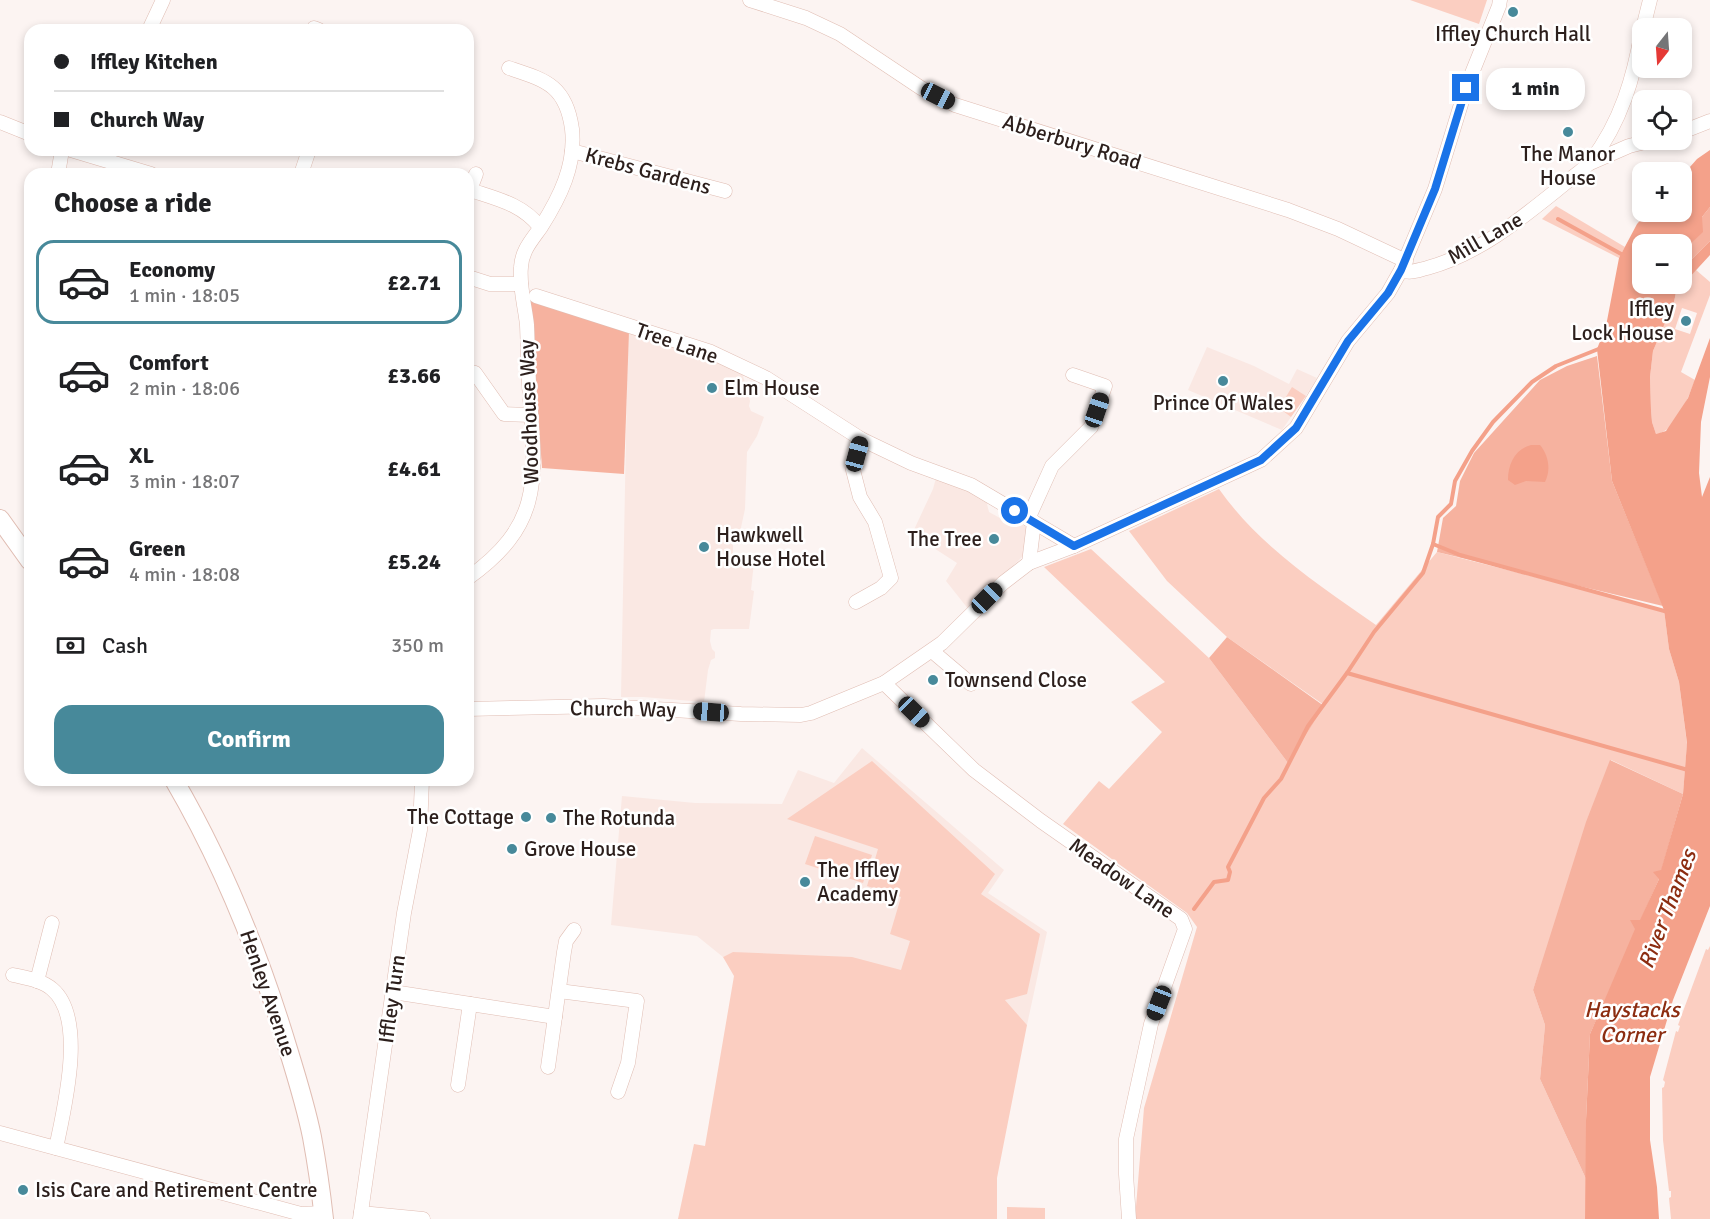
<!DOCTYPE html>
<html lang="en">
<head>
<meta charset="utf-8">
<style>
	:root { --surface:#fff; --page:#f6f6f6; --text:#202124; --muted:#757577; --line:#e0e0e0; --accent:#47899a }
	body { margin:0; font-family:Signika,sans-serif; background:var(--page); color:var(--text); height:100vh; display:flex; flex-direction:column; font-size:22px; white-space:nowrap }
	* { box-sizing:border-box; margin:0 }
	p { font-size:20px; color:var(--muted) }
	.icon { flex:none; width:33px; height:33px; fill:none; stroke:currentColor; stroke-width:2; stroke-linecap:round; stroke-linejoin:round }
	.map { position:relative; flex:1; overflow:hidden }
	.details { position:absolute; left:24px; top:168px; width:450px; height:618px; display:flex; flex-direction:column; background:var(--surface); border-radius:18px; box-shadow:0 3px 9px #0003 }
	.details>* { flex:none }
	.top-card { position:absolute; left:24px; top:24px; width:450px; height:132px; border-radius:18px; box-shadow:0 3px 9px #0003; display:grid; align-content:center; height:132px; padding:0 30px; background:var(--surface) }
	.needle { width:39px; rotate:197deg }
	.controls { position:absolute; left:1632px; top:18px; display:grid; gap:12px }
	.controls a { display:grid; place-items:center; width:60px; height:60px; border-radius:12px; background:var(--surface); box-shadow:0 3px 9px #0003; font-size:30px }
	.end { position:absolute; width:27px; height:27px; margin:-14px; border:8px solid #1a73e8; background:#fff; box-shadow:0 0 0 3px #fff }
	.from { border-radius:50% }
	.bubble { position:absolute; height:42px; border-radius:18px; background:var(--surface); box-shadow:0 3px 9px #0003; font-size:20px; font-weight:800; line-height:42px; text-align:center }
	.car { position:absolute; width:18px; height:36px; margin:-18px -9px; border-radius:8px; box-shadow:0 0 4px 2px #0007; background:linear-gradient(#222 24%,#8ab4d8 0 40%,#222 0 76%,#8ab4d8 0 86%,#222 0) }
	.top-card b { display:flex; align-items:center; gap:21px; height:57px; font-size:22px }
	.top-card b+b { border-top:2px solid var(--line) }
	.top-card i { width:15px; height:15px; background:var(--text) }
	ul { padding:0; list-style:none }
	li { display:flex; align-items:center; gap:18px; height:84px; margin:0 12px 9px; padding:0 18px; border:3px solid transparent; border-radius:18px }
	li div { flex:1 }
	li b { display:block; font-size:22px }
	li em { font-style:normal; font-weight:800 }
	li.current { border-color:var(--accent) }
	li>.icon { width:54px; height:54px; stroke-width:1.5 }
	h2 { padding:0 30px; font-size:27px; line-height:72px }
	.pay { display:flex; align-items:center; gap:15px; height:66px; padding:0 30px; font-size:22px }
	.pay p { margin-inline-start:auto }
	.button { display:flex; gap:12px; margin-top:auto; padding:12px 30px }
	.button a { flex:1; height:69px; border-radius:18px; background:var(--accent); color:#fff; font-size:24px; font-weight:800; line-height:69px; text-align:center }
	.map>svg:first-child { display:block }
</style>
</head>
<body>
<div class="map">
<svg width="1710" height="1219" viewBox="0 0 1710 1219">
	<rect width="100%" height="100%" fill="#fcf4f2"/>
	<g fill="#fae8e3">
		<polygon points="628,330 716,361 744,374 743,376 750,401 749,406 751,411 764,417 757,436 747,452 745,509 740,532 733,532 733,553 745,555 745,561 754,562 751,590 754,591 749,629 714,629 711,630 710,641 712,649 715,652 715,658 711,660 708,670 704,702 643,697 621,697"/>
		<polygon points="1207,347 1254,366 1289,384 1297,369 1317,378 1311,388 1282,430 1188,390"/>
		<polygon points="936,478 990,498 987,504 989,512 1009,523 1012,517 1021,519 1027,527 1025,554 969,610 946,581 957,563 912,534 933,489"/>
		<polygon points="862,748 1004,870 988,893 1047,932 1027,1025 1005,1000 734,952 723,957 697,936 611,925 622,796 695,803 782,804 798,770 834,783"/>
	</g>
	<g fill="#fbcec1" fill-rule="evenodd">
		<polygon points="1410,0 1487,0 1479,24"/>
		<polygon points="1556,206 1625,247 1619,258 1542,219"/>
		<path d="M1696,270L1710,282V295L1681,372L1695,380C1689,396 1675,433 1656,434L1652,422L1651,410L1650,377L1653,351L1674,302L1676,292ZM1682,308L1697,313L1690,334L1675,329Z"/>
		<polygon points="1292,387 1306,396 1291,417 1279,408"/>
		<path d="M1219,489C1260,547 1319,585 1376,625L1437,552L1664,610L1669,649L1679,682L1687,744L1683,794L1611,760L1533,990L1545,1025L1540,1079L1587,1181L1585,1219H1135L1144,1108L1197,927L1187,913L1063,824L1099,781L1109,789L1162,732L1131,702L1165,682L1044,567L1091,549L1209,658L1288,763L1324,705L1227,637L1167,581L1129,531Z"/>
		<polygon points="872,761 995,874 981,894 1040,934 1027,994 1005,1000 1027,1025 997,1178 997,1219 678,1219 694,1144 705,1146 734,976 723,957 733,952 852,957 901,970 910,941 890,934 901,897 867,886 878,849 787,819"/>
		<polygon points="815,836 872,855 863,883 805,864"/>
		<polygon points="1710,946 1710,1219 1671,1219 1669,1198 1671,1197 1671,1191 1669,1191 1663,1140 1662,1088 1664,1087 1665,1082 1663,1080 1676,1031 1678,1032 1680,1026 1678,1025 1706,949 1708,950"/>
		<polygon points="1007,1207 1045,1208 1045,1219 1007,1219"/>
	</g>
	<g fill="#f6b29f">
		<polygon points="1710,207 1710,241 1682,269 1682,252 1702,232 1702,217"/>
		<polygon points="530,301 629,331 624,474 542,468"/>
		<polygon points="1597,356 1612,481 1663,606 1437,552 1443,518 1456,506 1460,481 1474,453 1540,380 1567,366"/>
		<polygon points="1227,637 1324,706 1288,763 1209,658"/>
		<polygon points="1610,760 1683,794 1659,879 1590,1034 1586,1120 1587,1181 1540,1079 1545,1025 1533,990 1586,822"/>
	</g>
	<g fill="#f4a18a">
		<polygon points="1710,150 1710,207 1702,217 1703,232 1682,252 1682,244 1642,244 1642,284 1656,284 1661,286 1666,284 1682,284 1682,269 1710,241 1710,255 1676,292 1674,302 1653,351 1650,377 1651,410 1652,422 1656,434 1666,431 1688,398 1710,338 1710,377 1701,422 1699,473 1702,497 1710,477 1710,906 1673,1000 1650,1077 1650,1140 1657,1187 1659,1219 1585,1219 1586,1120 1590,1034 1635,929 1630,920 1640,920 1659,879 1653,872 1661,870 1683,794 1687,743 1679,682 1669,649 1664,610 1612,481 1597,349 1606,326 1619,258 1637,224 1648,212 1682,212 1682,176 1697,159"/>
		<path d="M1531,445H1540C1549,456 1551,470 1545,482L1526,481L1515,485L1508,480C1508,464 1515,449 1531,445Z"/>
	</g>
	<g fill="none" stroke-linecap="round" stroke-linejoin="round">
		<g stroke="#f4a18a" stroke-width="4">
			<polyline points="1558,219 1623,255"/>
			<polyline points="1433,544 1438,517 1451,504 1455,481 1472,451 1493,422 1532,382 1556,366 1601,348"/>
			<polyline points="1347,673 1374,632 1423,573 1433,544 1460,555 1668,612"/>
			<polyline points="1194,909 1214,882 1228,880 1230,872 1228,867 1264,798 1281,779 1308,726 1347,673 1688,770"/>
		</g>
		<defs>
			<g id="minor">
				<polyline points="750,0 806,18 840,34 921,88 955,105 1288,210 1338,229 1406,261"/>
				<polyline points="314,28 319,30"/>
				<polyline points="1643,28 1650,0"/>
				<polyline points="149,30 163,0"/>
				<polyline points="0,122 30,134"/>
				<polyline points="1682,132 1710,121"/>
				<polyline points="71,150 151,174"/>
				<polyline points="572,151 725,191"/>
				<polyline points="1590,163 1629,146 1653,140"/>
				<polyline points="58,174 62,150"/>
				<polyline points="301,174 309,150"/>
				<path d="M470,190C497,199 522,204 540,227"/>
				<polyline points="468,195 476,174"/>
				<path d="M1401,270C1410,274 1418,270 1427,268C1479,254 1522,218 1563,185C1572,177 1584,170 1591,161C1621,122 1634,77 1642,30"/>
				<polyline points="468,277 490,284 521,284"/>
				<polyline points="536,296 711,352 766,378 861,439 911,463 971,485 1074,546"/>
				<polyline points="468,371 475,373 504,414 531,415"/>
				<polyline points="1028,519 1052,466 1091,427 1105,386 1073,375"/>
				<polyline points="1029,563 1034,522"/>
				<path d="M468,578C542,525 536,481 530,398C528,374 528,349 527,325C525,306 519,286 521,267C522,250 532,240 541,227C560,197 576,165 572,129C566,85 545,80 509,68"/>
				<polyline points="856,602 881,588 891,578 875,522 860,497 853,470 861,439"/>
				<polyline points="932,651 971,684"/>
				<polyline points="884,683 974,770 1041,821 1181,919 1185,929 1151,1024 1126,1139 1126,1174 1129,1219"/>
				<polyline points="468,709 604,706 741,714 801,715 811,713 884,683 942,643 1003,583 1029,563 1074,546 1261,460 1296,428 1348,341 1388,293 1401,270 1435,189 1466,88 1499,6 1500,0"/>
				<path d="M13,975C26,978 42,980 52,989C87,1018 64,1109 56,1148"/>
				<polyline points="37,981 52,923"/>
				<polyline points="559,991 637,1001 628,1063 618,1092"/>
				<polyline points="393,992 555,1017"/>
				<polyline points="548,1067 564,952 566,941 574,930"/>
				<polyline points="458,1085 470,1004"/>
				<polyline points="0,1133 301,1214 323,1213"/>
				<polyline points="361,1213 423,1219"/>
				<polyline points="360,1219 404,913 420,830 422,780"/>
			</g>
			<g id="major">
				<polyline points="0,519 30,561"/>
				<path d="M174,780C223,864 260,956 288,1049C297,1078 306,1107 312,1137C317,1164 321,1192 324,1219"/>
			</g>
		</defs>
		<use href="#minor" stroke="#e0bdb3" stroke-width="15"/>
		<use href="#major" stroke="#e0bdb3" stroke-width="20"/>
		<use href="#minor" stroke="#fff" stroke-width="14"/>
		<use href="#major" stroke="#fff" stroke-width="18"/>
	</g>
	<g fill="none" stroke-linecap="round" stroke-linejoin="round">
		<polyline stroke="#1a73e8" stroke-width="8" points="1015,511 1074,546 1261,460 1296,428 1348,341 1388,293 1401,270 1435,189 1466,88"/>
	</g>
	<g fill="#47899a" stroke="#fff" stroke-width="2">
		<circle cx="1513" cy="12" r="6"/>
		<circle cx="1568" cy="132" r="6"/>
		<circle cx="1686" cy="321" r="6"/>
		<circle cx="1223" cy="381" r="6"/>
		<circle cx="712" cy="388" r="6"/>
		<circle cx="994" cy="539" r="6"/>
		<circle cx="704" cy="547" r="6"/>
		<circle cx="933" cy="680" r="6"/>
		<circle cx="526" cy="817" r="6"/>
		<circle cx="551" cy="818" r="6"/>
		<circle cx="512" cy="849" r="6"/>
		<circle cx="805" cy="882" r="6"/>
		<circle cx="23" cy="1190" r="6"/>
	</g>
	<g text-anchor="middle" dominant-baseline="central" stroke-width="5" stroke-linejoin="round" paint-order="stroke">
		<g font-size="21" fill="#2c1f1c" stroke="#fff" text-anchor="start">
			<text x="1513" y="34" text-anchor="middle">Iffley Church Hall</text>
			<text x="1568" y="154" text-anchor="middle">The Manor<tspan x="1568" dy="24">House</tspan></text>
			<text x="1674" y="309" text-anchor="end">Iffley<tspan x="1674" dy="24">Lock House</tspan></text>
			<text x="724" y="388">Elm House</text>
			<text x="1223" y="403" text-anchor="middle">Prince Of Wales</text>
			<text x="716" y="535">Hawkwell<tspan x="716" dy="24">House Hotel</tspan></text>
			<text x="982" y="539" text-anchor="end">The Tree</text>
			<text x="945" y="680">Townsend Close</text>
			<text x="514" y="817" text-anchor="end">The Cottage</text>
			<text x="563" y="818">The Rotunda</text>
			<text x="524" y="849">Grove House</text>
			<text x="817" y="870">The Iffley<tspan x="817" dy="24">Academy</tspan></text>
			<text x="35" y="1190">Isis Care and Retirement Centre</text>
		</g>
		<g font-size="21" fill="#2c1f1c" stroke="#fff">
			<text transform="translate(1072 142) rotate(17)">Abberbury Road</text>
			<text transform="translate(648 171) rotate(15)">Krebs Gardens</text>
			<text transform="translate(1485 238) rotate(-30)">Mill Lane</text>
			<text transform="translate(677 343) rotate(19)">Tree Lane</text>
			<text transform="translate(529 412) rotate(-92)">Woodhouse Way</text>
			<text transform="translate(623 709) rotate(1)">Church Way</text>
			<text transform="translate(1122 878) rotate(35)">Meadow Lane</text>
			<text transform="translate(268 993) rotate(71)">Henley Avenue</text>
			<text transform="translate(392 999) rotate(-82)">Iffley Turn</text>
		</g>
		<g font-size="22" font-style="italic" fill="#8c2d11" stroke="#fff">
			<text transform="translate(1667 909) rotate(-69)">River Thames</text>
			<text x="1632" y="1009">Haystacks<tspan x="1632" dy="25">Corner</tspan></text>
		</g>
	</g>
</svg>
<div class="controls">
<a><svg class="needle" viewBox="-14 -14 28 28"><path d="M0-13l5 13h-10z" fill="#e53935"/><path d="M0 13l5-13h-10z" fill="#757577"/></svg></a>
<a><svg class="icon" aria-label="locate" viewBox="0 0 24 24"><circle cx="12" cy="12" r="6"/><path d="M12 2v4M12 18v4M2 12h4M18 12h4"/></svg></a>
<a>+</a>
<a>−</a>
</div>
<i class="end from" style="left:1015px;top:511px"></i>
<i class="end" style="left:1466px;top:88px"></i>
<div class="bubble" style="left:1486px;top:68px;width:99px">1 min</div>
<i class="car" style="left:938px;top:96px;rotate:117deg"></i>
<i class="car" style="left:1097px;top:410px;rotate:19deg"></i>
<i class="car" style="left:857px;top:454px;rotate:15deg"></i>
<i class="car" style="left:987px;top:598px;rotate:45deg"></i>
<i class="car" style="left:711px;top:712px;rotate:274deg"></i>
<i class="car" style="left:914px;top:712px;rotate:134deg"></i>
<i class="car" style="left:1159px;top:1003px;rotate:201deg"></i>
<div class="top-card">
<b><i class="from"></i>Iffley Kitchen</b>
<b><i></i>Church Way</b>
</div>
<section class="details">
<h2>Choose a ride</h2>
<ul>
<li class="current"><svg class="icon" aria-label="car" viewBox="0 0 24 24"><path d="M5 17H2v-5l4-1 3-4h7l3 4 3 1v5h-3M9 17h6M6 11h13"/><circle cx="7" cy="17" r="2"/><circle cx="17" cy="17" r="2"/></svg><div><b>Economy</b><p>1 min · 18:05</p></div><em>£2.71</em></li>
<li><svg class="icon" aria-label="car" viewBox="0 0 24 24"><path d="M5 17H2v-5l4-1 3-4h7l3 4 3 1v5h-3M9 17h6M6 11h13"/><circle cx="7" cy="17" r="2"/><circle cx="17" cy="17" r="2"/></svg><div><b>Comfort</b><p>2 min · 18:06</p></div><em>£3.66</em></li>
<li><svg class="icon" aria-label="car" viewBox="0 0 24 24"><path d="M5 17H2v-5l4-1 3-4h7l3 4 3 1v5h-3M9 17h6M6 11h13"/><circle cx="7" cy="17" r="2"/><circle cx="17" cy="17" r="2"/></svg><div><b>XL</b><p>3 min · 18:07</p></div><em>£4.61</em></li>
<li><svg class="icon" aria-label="car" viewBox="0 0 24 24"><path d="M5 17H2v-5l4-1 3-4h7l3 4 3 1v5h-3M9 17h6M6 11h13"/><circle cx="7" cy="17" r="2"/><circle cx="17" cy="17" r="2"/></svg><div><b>Green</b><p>4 min · 18:08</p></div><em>£5.24</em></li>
</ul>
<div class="pay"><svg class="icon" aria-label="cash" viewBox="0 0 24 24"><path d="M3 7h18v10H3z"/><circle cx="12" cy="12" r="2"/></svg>Cash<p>350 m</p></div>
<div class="button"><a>Confirm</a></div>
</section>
</div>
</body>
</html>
